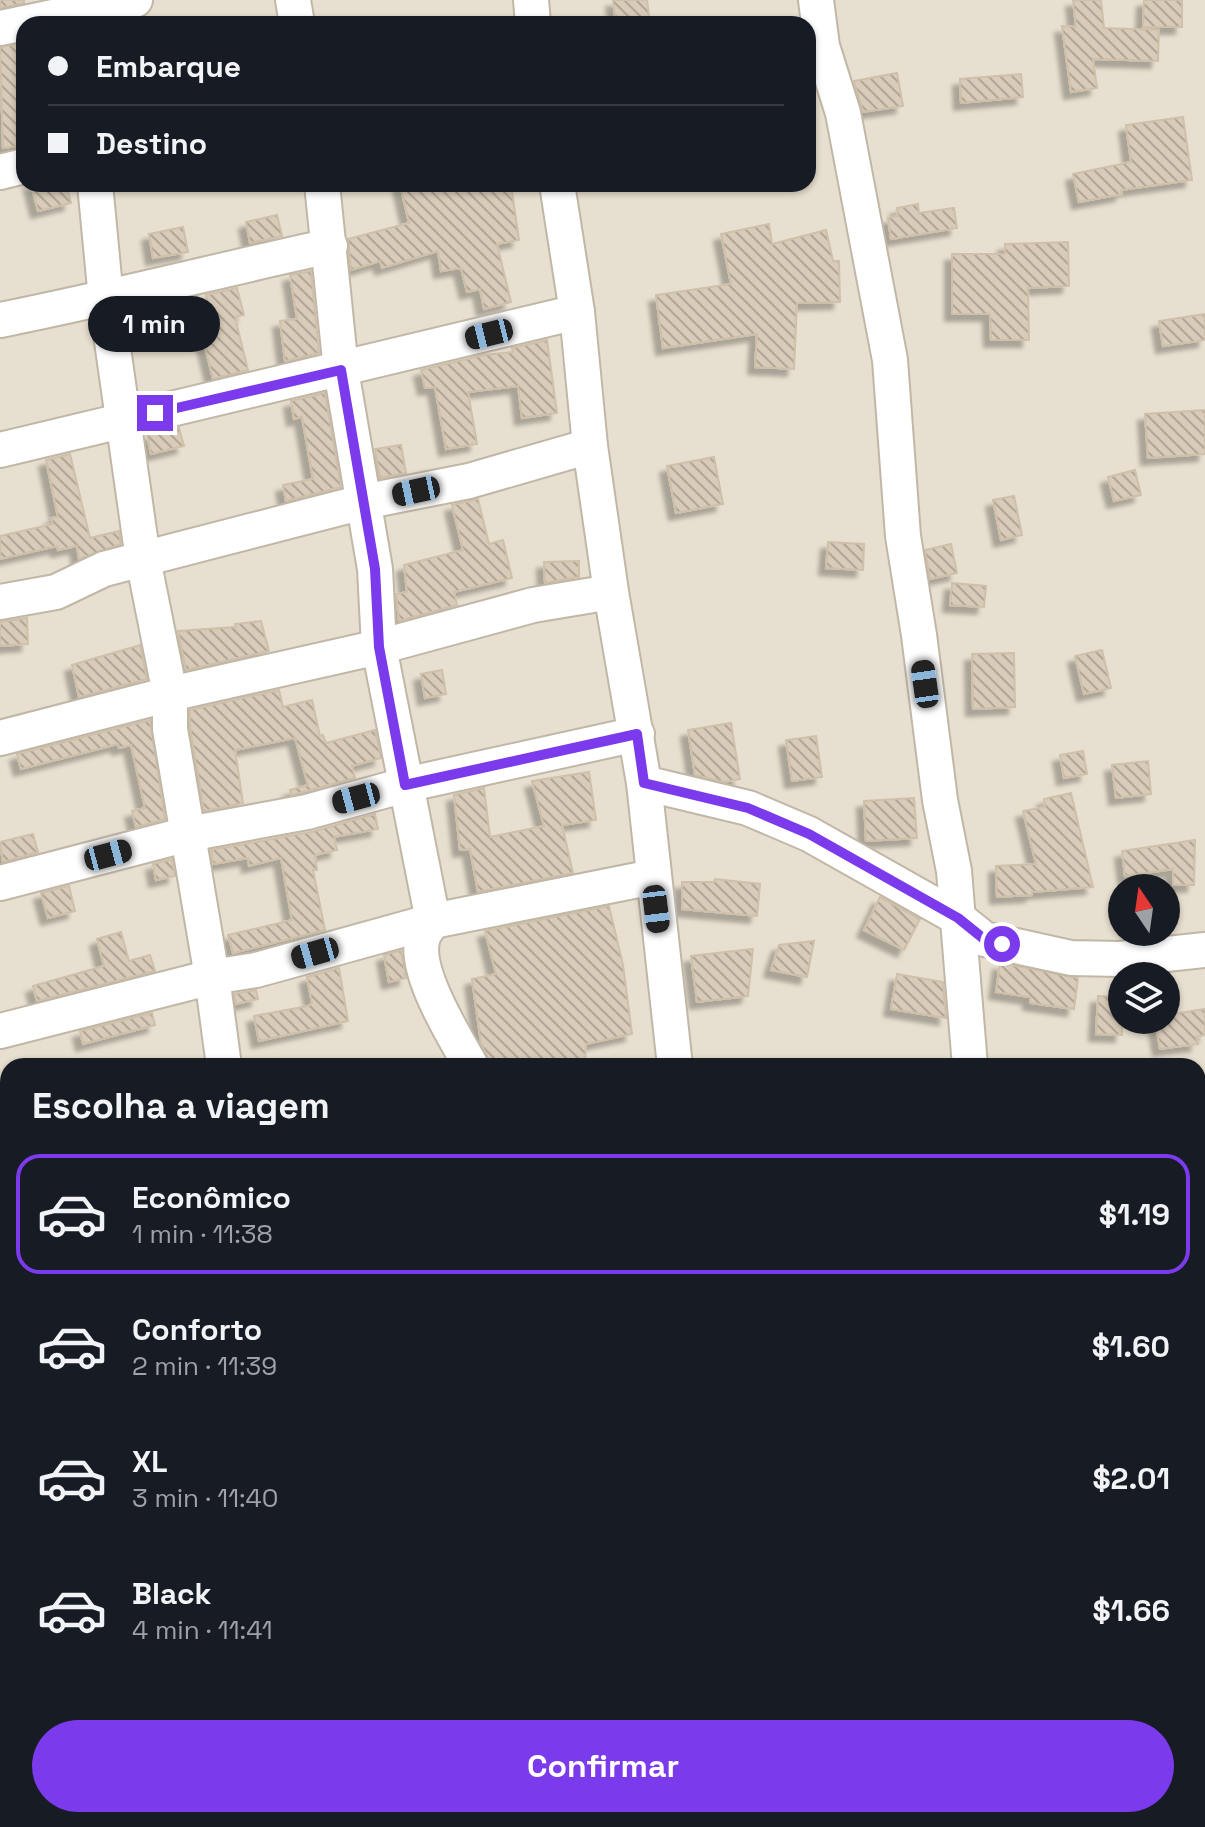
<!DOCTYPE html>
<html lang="pt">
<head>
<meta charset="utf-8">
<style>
	:root { --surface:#171b24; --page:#20242c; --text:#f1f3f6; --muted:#9ea1a6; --line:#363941; --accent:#7c3aed }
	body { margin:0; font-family:"Space Grotesk",sans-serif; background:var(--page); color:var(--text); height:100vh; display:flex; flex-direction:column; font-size:30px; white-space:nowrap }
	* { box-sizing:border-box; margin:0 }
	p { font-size:26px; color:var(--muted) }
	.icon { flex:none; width:44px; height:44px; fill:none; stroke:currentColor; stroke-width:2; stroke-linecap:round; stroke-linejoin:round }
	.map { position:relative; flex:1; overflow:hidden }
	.drawer { position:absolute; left:0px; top:1058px; width:1206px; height:770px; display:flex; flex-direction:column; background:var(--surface); border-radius:24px 24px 0 0; box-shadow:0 2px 6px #0004 }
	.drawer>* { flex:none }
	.hud { position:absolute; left:16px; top:16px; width:800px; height:176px; border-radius:24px; box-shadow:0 2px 6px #0004; display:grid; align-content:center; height:176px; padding:0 32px; background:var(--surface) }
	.needle { width:52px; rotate:347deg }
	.fabs { position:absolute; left:1108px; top:874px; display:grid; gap:16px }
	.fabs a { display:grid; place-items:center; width:72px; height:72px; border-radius:50%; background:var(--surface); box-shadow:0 2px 6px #0004; font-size:40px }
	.end { position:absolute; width:36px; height:36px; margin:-18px; border:10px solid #7c3aed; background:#fff; box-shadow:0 0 0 4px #fff }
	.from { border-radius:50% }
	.bubble { position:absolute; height:56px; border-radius:28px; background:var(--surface); box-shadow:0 2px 6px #0004; font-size:26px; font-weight:700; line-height:56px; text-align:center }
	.car { position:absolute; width:24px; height:48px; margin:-24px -12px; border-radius:10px; box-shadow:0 0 6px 2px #0007; background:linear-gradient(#222 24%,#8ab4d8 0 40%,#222 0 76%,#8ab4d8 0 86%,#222 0) }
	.hud b { display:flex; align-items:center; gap:28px; height:76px; font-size:30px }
	.hud b+b { border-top:2px solid var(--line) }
	.hud i { width:20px; height:20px; background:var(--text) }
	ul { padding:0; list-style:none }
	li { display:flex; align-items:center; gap:24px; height:120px; margin:0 16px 12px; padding:0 16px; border:4px solid transparent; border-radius:24px }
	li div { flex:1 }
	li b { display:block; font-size:30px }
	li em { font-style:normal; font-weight:700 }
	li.active { border-color:var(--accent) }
	li>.icon { width:72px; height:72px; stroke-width:1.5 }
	h2 { padding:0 32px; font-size:36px; line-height:96px }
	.cta { display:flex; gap:16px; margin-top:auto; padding:16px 32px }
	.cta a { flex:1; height:92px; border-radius:48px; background:var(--accent); color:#fff; font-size:32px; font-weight:700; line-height:92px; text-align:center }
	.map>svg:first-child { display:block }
</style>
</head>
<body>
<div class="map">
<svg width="1205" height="1827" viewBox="0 0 1205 1827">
	<defs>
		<pattern id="building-back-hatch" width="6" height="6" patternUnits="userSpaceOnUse" patternTransform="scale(2)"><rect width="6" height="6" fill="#d8cbb9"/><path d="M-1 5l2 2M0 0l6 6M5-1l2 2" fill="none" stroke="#b1a697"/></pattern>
		<filter id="shadow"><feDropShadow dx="-7" dy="7" stdDeviation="2" flood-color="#0004"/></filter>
	</defs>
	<rect width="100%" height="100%" fill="#f3ede2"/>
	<path fill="#e7dfcf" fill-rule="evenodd" d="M0,0H1205V1827H447L448,1820H1198V1066H8V1820H278L276,1827H0ZM24,24H808V184H24ZM1122,888H1166V932H1122ZM1122,976H1166V1020H1122Z"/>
	<g fill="url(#building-back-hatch)" stroke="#d0c0a9" stroke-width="2" filter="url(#shadow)">
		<polygon points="0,0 24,0 24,3 0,8"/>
		<polygon points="613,0 647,0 650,24 616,24"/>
		<polygon points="1073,0 1101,0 1104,28 1159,30 1158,61 1093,59 1097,88 1071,92 1062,26 1076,27"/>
		<polygon points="1144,0 1182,0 1182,27 1143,27"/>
		<polygon points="24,43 24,145 3,148 0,47"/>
		<polygon points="897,73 903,106 863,112 854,81"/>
		<polygon points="1021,74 1023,97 961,103 960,79"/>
		<polygon points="1183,117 1192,180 1121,190 1122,194 1079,202 1073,174 1131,162 1126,125"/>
		<polygon points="31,184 66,184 71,203 38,211"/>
		<polygon points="400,184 511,184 519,240 497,244 511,302 484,309 480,289 467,292 461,268 441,271 438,251 382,268 380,261 351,270 348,239 409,223"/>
		<polygon points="918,204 919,213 954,208 957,228 891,239 888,218 898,216 897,208"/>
		<polygon points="277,215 282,236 250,243 246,222"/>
		<polygon points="769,224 772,244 826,230 833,261 839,261 840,302 797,303 794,369 755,367 757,334 663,348 656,295 731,284 721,234"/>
		<polygon points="183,227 188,252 153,258 149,234"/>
		<polygon points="1068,242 1069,286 1028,288 1029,340 991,340 990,314 952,314 952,254 1005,254 1005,244"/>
		<polygon points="311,271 319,353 285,361 280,321 297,319 290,275"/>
		<polygon points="237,288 244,315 235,317 248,370 213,379 197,314 210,311 206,295"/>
		<polygon points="142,310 146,330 131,333 128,313"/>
		<polygon points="1205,314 1205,340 1163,346 1159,321"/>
		<polygon points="547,340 557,413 522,418 518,386 468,392 477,444 446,449 435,387 425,388 421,370 484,355 513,352 512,348"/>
		<polygon points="325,393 341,487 286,501 283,485 313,479 302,417 294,419 291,401"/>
		<polygon points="1205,410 1205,454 1148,458 1145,414"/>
		<polygon points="179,428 184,446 151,454 147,435"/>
		<polygon points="401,445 406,473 380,478 375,449"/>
		<polygon points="70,454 90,538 119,531 121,544 79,559 77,546 58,550 57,546 0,559 0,536 53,524 51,518 58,517 46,460"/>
		<polygon points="714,457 723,504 676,513 667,466"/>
		<polygon points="1135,470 1141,495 1114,501 1108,477"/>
		<polygon points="1014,496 1022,535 1001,540 993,500"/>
		<polygon points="478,499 489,544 503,540 512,578 454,592 457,605 399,621 396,594 407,592 404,565 463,550 452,505"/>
		<polygon points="828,542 864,544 863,570 826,568"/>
		<polygon points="951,544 957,573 930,579 925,550"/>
		<polygon points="579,561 579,577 545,583 544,562"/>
		<polygon points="952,583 986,586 984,607 950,605"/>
		<polygon points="27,618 28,644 0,646 0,622"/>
		<polygon points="261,621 269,651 186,670 178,631 236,627 235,624"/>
		<polygon points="140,645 147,679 79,697 72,665"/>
		<polygon points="1102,650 1111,688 1084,694 1075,656"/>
		<polygon points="1014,653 1015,707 973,709 972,654"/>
		<polygon points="442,670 446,694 425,698 421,674"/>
		<polygon points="279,690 283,707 312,700 320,736 323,735 326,743 375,730 381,758 352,766 355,778 292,795 290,790 308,785 295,738 235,750 243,803 204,811 190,727 190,710"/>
		<polygon points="150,720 165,819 136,827 132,811 145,808 131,745 119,748 118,744 21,769 17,754"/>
		<polygon points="731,723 740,779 724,782 695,775 688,730"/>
		<polygon points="816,736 822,777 792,781 786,740"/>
		<polygon points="1083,751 1087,774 1064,778 1060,755"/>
		<polygon points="1148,761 1151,794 1116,798 1112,765"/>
		<polygon points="589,772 596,820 562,825 573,873 478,892 470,849 460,850 454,795 484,788 490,837 544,826 532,781"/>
		<polygon points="1071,793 1093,887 1032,892 1032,895 997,897 996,866 1036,864 1023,811 1045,807 1044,799"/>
		<polygon points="914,798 917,838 866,841 864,801"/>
		<polygon points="375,814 378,829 334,837 337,850 315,855 317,870 313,870 325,930 233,953 228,935 292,920 281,858 249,866 248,858 213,864 211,850 311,832"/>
		<polygon points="33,834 38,852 3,862 0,842"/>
		<polygon points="1195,840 1194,885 1173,885 1173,869 1125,876 1122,851"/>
		<polygon points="172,859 175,876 156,880 153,864"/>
		<polygon points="715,879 760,884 757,916 682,909 682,882 714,882"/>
		<polygon points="69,886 75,911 48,918 41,893"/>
		<polygon points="880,897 920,919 904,950 864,930"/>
		<polygon points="609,906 623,965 632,1034 586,1044 585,1066 491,1066 481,1043 472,979 496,974 485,931"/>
		<polygon points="121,932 129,961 150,955 155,971 37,1001 33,986 104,966 97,939"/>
		<polygon points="814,941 807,977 771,970 779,945"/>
		<polygon points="753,949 748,996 697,1002 691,956"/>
		<polygon points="401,950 406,978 389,982 384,955"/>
		<polygon points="1000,963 1078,978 1074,1009 1030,1003 1030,997 996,992"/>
		<polygon points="339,968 348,1021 259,1041 254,1016 308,1006 312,1003 307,977"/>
		<polygon points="897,974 943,982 946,1018 891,1009"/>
		<polygon points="256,990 258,999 236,1004 234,994"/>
		<polygon points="1098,996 1122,997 1122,1035 1096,1034"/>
		<polygon points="1205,1009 1205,1035 1196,1037 1198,1044 1160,1049 1155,1020 1166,1020 1166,1015"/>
		<polygon points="152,1013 155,1025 83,1044 80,1031"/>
	</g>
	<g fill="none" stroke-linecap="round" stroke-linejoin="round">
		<defs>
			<g id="minor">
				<polyline points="293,0 297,24"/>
				<polyline points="531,0 533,24"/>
				<polyline points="816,0 822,46 843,113 890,360 903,536 919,635 940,800 954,871 970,1066"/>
				<polyline points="0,28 135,0"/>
				<polyline points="0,172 24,166"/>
				<polyline points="95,184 106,299 143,559 170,694 170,729 212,977 224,1066"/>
				<path d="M322,184L341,370L375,569L379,647L433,921C430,926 424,932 423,937C412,970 455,1037 471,1066"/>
				<polyline points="557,184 577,312 590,446 611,592 644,783 675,1066"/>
				<path d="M0,320C111,298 220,270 330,246"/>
				<polyline points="0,450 577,312"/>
				<polyline points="0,602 56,592 104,569 363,502 469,481 590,446"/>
				<polyline points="0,738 170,694 379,647 533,605 611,592"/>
				<polyline points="644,783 748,808 809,834 958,918 984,939 1071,958 1120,959 1205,950"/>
				<polyline points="0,883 188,834 307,812 405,785 637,734"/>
				<polyline points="0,1031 212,977 256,970 433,921 653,877"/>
				<polyline points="0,1171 8,1170"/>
				<polyline points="1198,1388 1205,1378"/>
				<polyline points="0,1638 8,1621"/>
				<polyline points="813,1820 813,1827"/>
				<polyline points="1059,1820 1060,1827"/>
			</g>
		</defs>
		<use href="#minor" stroke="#c1b7a7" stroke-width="38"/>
		<use href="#minor" stroke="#fff" stroke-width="34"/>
	</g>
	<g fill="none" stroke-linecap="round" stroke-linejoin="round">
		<polyline stroke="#7c3aed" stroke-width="10" points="155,413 341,370 375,569 379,647 405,785 637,734 644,783 748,808 809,834 958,918 984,939 1002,944"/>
	</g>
</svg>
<div class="fabs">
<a><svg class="needle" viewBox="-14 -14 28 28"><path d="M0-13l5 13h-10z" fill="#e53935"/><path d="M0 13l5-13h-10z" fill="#9ea1a6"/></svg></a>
<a><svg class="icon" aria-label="layers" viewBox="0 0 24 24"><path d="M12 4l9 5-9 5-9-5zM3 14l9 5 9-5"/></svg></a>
</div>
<i class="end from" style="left:1002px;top:944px"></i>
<i class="end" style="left:155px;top:413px"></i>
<div class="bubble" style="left:88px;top:296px;width:132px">1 min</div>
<i class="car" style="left:489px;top:334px;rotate:256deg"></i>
<i class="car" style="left:416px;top:491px;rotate:258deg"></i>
<i class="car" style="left:925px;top:684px;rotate:352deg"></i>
<i class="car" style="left:356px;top:798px;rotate:255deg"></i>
<i class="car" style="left:108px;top:855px;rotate:75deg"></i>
<i class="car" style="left:656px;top:909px;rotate:173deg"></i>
<i class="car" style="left:315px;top:953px;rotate:254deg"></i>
<div class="hud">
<b><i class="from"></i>Embarque</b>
<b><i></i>Destino</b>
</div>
<section class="drawer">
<h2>Escolha a viagem</h2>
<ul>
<li class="active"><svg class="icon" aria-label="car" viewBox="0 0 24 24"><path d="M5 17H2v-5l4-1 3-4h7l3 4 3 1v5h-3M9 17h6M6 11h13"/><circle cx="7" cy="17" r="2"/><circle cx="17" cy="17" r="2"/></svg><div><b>Econômico</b><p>1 min · 11:38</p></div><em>$1.19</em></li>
<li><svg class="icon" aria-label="car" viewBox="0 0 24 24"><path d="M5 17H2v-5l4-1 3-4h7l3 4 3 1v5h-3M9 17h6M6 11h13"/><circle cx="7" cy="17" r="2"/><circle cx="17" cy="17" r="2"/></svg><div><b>Conforto</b><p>2 min · 11:39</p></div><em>$1.60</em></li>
<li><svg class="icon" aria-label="car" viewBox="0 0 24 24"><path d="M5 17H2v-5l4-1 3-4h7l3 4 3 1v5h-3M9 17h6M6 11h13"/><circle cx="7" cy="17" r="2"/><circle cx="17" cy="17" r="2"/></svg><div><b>XL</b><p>3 min · 11:40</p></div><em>$2.01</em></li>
<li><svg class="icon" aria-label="car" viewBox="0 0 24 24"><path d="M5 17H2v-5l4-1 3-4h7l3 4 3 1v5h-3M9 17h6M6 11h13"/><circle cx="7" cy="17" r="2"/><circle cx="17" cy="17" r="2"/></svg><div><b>Black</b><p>4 min · 11:41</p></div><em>$1.66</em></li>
</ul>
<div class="cta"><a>Confirmar</a></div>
</section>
</div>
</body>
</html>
